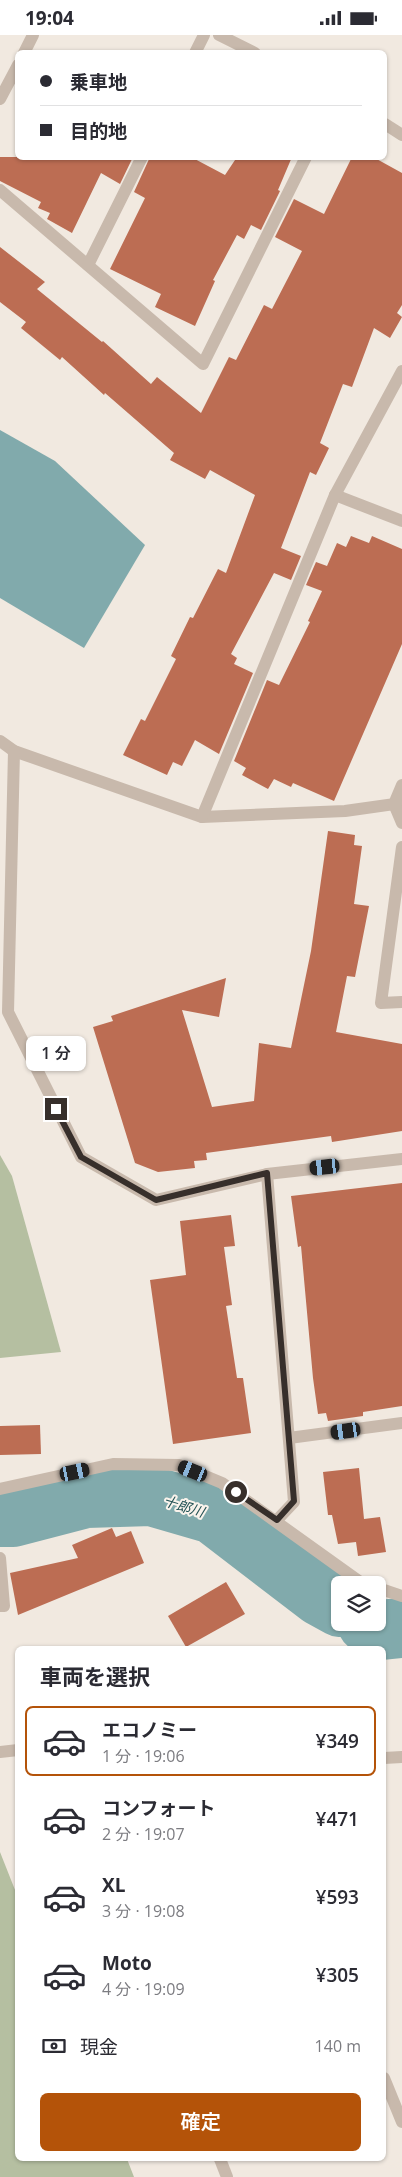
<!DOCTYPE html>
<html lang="ja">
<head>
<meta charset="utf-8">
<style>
	:root { --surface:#fff; --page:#f7f7f7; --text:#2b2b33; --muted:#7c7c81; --line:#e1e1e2; --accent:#b45309 }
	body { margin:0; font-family:"Open Sans","Noto Sans JP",sans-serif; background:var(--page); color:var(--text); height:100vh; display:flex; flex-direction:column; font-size:19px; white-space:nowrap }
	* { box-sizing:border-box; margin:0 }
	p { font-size:16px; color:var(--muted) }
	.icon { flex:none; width:28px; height:28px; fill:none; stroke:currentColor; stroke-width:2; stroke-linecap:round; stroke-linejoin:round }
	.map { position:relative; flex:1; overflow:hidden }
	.side { position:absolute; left:15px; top:1611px; width:371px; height:515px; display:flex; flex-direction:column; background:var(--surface); border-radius:8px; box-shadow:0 1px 4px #0004 }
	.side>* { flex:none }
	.hud { position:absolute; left:15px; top:15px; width:372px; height:110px; border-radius:8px; box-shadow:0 1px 4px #0004; display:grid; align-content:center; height:110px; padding:0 25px; background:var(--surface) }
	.controls { position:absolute; left:331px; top:1541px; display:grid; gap:10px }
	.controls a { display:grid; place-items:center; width:55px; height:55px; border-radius:8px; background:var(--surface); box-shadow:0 1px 4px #0004; font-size:25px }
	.end { position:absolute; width:22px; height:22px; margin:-11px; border:6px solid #372f2b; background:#fff; box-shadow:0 0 0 2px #fff }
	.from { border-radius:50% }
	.bubble { position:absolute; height:35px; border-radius:8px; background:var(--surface); box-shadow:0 1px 4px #0004; font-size:16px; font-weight:600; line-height:35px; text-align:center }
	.car { position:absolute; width:15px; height:30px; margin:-15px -8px; border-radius:6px; box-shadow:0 0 4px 1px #0007; background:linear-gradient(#222 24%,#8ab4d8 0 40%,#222 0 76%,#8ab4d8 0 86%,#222 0) }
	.hud b { display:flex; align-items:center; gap:18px; height:48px; font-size:19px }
	.hud b+b { border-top:1px solid var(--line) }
	.hud i { width:12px; height:12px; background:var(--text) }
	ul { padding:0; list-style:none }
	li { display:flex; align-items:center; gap:15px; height:70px; margin:0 10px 8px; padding:0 15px; border:2px solid transparent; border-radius:8px }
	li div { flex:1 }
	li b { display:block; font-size:19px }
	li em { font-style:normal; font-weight:600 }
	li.current { border-color:var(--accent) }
	li>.icon { width:45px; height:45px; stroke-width:1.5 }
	h2 { padding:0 25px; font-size:22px; line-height:60px }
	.pay { display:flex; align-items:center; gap:12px; height:55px; padding:0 25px; font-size:19px }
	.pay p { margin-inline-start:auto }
	.cta { display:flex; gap:10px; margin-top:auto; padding:10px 25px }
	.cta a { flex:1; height:58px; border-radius:8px; background:var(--accent); color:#fff; font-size:20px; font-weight:600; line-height:58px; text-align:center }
	.status { display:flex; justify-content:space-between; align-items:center; height:35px; padding:0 25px; background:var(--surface); direction:ltr }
	.status svg { height:14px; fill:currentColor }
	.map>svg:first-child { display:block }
</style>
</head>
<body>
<div class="status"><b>19:04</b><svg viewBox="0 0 49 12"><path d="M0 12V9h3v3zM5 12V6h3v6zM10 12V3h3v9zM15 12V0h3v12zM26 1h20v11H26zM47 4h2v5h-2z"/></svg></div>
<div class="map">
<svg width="402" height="2142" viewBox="0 0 402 2142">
	<rect width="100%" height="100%" fill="#f1e9e0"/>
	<g fill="#b5bfa1">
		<polygon points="0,1120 12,1141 61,1317 0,1323"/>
		<polygon points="0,1817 17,1860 18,2124 127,2124 134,2142 0,2142"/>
	</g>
	<polygon fill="#81aaac" points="0,395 55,426 145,510 84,613 0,563"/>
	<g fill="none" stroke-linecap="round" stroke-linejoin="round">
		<g stroke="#81aaac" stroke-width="60">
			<polyline points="0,1482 13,1482 86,1463 151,1461 213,1479 320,1561 340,1572"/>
			<polyline points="367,1588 380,1595 402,1593"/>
		</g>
	</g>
	<g fill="#bc6d53">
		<polygon points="0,122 133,122 120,149 101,138 72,198 47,184 50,178 38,173 41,167 0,146"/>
		<polygon points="150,122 191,122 225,140 237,122 292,122 278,155 280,156 261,195 251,190 244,204 237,200 213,245 215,246 195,291 155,272 161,259 110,234 145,163 134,157"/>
		<polygon points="352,122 373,122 402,138 402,270 397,278 402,282 390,303 374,293 352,352 343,349 320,408 329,413 316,440 310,437 281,513 301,521 291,545 274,538 231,619 237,623 234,629 253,638 219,719 195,705 182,731 173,727 167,740 123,720 141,684 145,686 176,624 171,621 190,582 193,583 218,534 226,538 255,460 210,435 205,444 170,425 174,418 105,358 104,360 62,322 60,325 21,293 26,287 0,267 0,212 45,247 37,254 102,307 103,306 151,349 157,342 201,378 229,322 236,325 264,270 272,274 302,216 275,202 294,164 324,179"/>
		<polygon points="351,501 369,508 372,501 402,514 402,609 334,766 293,748 291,752 274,744 268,754 242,740 246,733 234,726 267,645 279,650 310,587 308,586 322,556 306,550 316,527 327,531 337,508 346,512"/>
		<polygon points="328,796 355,800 354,810 362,811 354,869 369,871 355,942 347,941 336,997 402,1009 402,1096 332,1107 331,1101 206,1118 207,1125 194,1126 195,1133 158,1137 135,1128 93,992 113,986 111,981 226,943 219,982 182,975 212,1072 254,1066 259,1008 291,1013 311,916"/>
		<polygon points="402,1148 402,1371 363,1377 363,1381 328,1386 326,1378 318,1379 313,1343 301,1211 298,1212 291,1161"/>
		<polygon points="231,1180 235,1211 224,1212 232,1270 226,1271 237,1343 243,1343 251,1398 173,1409 150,1245 186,1240 180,1186"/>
		<polygon points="40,1390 41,1419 0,1420 0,1391"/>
		<polygon points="359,1433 364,1484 380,1482 386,1517 358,1521 356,1507 338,1509 332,1480 328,1480 323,1437"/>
		<polygon points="112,1493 116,1502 131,1496 144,1528 18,1580 10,1538 78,1523 72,1510"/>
		<polygon points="226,1547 245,1579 186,1612 168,1581"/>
	</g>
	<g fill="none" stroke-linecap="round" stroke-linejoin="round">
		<g stroke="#c8b9ac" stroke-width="12">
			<polyline points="219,0 255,18"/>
			<polyline points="24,18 33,0"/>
			<polyline points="195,18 204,0"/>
			<polyline points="0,64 18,30"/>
			<polyline points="385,89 402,100"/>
			<polyline points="0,155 203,329 306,122"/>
			<polyline points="88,230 142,122"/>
			<polyline points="335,460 402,486"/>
			<polyline points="0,706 14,716 202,782 345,776 402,768"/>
			<polyline points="14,716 8,977 81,1122 156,1165 267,1139 402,1124"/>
			<polyline points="402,750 394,769 402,788"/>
			<polyline points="202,782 335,460 402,336"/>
			<polyline points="402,812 381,968 402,967"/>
			<polyline points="267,1139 294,1467 277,1485"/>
			<polyline points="289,1403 402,1388"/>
			<polyline points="0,1454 113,1429 179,1430 222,1448 360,1547 369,1550"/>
			<polyline points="0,1523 4,1571 0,1571"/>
			<polyline points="378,1553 402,1561"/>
			<polyline points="0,1717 18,1715"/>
			<polyline points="384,1723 402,1722"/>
			<polyline points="384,2043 402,2087"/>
			<polyline points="220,2124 227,2142"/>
		</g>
	</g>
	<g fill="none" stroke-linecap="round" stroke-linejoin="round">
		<polyline stroke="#372f2b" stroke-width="6" points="56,1074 81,1122 156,1165 267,1138 294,1466 277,1485 236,1457"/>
	</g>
	<g text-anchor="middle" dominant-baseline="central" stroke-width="4" stroke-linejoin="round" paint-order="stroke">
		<g font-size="14" font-style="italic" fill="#235255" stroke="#f9f3ec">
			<text transform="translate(184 1471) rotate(17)">十郎川</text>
		</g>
	</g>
</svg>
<div class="controls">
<a><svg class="icon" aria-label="layers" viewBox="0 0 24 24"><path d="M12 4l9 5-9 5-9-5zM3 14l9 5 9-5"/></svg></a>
</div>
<i class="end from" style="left:236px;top:1457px"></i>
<i class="end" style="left:56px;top:1074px"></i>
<div class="bubble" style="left:26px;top:1001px;width:60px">1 分</div>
<i class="car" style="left:325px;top:1132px;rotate:264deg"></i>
<i class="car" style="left:346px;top:1396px;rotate:262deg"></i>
<i class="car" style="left:193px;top:1436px;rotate:292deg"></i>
<i class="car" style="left:75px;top:1437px;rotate:78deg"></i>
<div class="hud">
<b><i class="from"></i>乗車地</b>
<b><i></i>目的地</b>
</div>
<section class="side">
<h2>車両を選択</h2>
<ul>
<li class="current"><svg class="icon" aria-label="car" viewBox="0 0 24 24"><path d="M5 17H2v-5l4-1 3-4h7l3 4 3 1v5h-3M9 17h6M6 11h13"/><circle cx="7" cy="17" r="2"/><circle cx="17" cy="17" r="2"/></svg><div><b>エコノミー</b><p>1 分 · 19:06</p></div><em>¥349</em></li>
<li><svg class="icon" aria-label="car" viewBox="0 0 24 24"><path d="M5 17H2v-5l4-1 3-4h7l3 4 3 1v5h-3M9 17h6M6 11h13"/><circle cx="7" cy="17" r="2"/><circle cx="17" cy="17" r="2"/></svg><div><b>コンフォート</b><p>2 分 · 19:07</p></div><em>¥471</em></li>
<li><svg class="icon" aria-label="car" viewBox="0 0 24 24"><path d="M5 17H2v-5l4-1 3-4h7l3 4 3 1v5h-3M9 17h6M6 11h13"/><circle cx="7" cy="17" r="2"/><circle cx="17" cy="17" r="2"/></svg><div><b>XL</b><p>3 分 · 19:08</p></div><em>¥593</em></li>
<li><svg class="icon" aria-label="car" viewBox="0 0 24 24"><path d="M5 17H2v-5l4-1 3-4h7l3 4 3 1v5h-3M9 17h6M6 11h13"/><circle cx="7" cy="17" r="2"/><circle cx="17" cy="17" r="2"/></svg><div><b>Moto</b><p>4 分 · 19:09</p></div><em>¥305</em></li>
</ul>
<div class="pay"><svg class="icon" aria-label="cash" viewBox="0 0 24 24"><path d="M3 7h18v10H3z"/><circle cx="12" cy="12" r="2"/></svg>現金<p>140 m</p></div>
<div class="cta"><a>確定</a></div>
</section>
</div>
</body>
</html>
